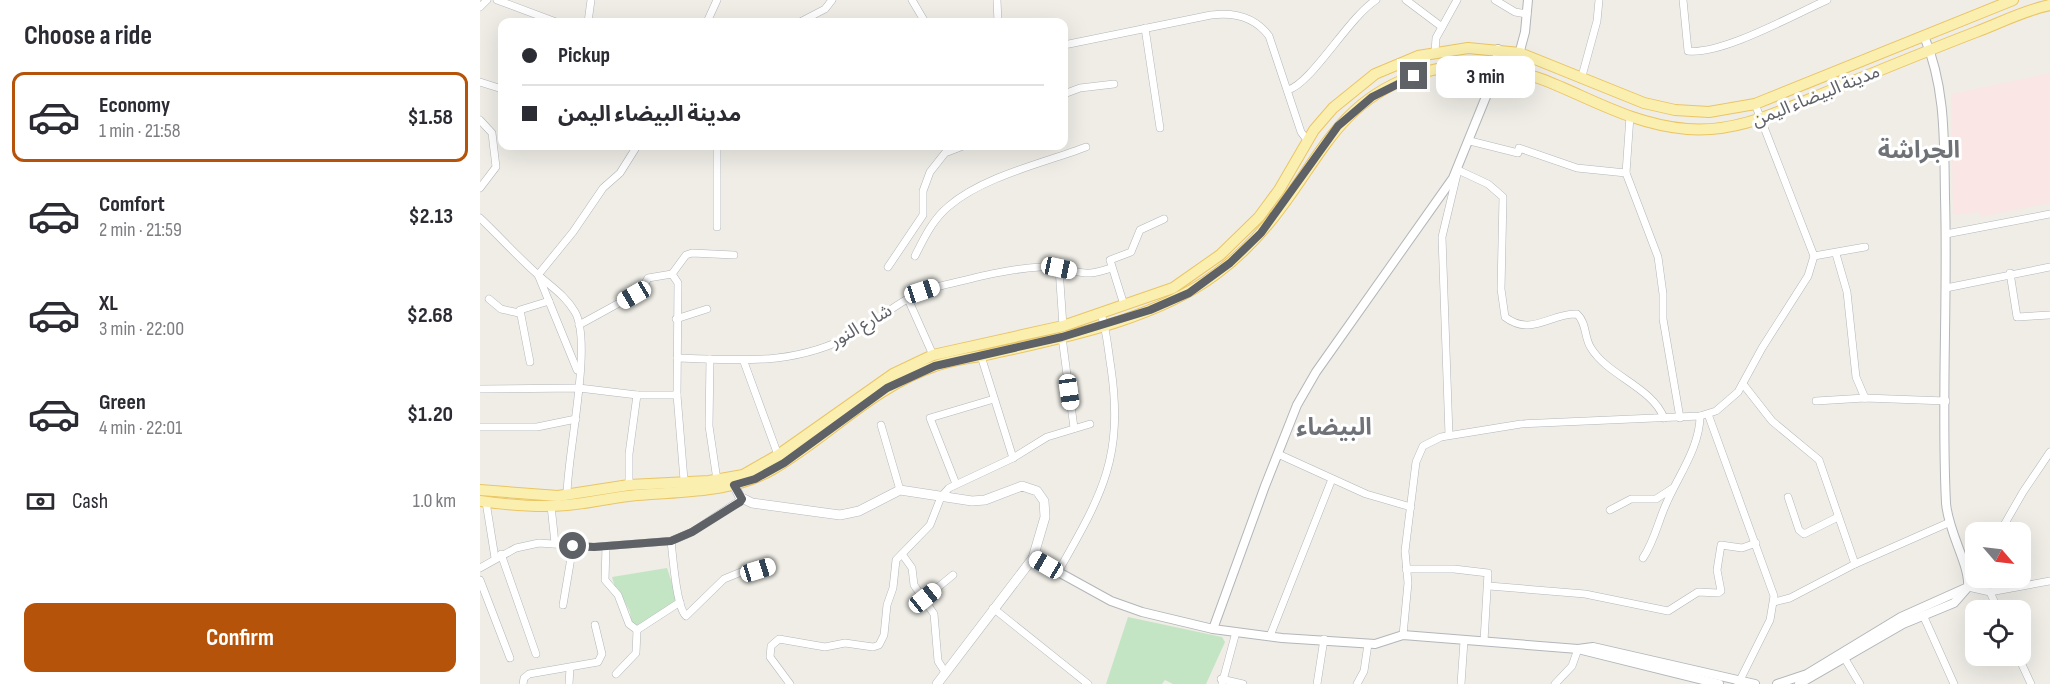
<!DOCTYPE html>
<html lang="en">
<head>
<meta charset="utf-8">
<style>
	:root { --surface:#fff; --page:#f2f2f3; --text:#2b2b33; --muted:#7c7c81; --line:#e1e1e2; --accent:#b45309 }
	body { margin:0; font-family:"Sofia Sans Condensed","Noto Sans Arabic",sans-serif; background:var(--page); color:var(--text); height:100vh; display:flex; flex-direction:column; font-size:22px; white-space:nowrap }
	* { box-sizing:border-box; margin:0 }
	p { font-size:20px; color:var(--muted) }
	.icon { flex:none; width:33px; height:33px; fill:none; stroke:currentColor; stroke-width:2; stroke-linecap:round; stroke-linejoin:round }
	.map { position:relative; flex:1; overflow:hidden }
	.panel { display:flex; flex-direction:column; background:var(--surface); width:480px }
	.panel>* { flex:none }
	.hud { position:absolute; left:18px; top:18px; width:570px; height:132px; border-radius:12px; box-shadow:0 6px 24px #0002; display:grid; align-content:center; height:132px; padding:0 24px; background:var(--surface) }
	.needle { width:39px; rotate:118deg }
	.tools { position:absolute; left:1485px; top:522px; display:grid; gap:12px }
	.tools a { display:grid; place-items:center; width:66px; height:66px; border-radius:12px; background:var(--surface); box-shadow:0 6px 24px #0002; font-size:30px }
	.end { position:absolute; width:27px; height:27px; margin:-14px; border:8px solid #5e6166; background:#fff; box-shadow:0 0 0 3px #fff }
	.from { border-radius:50% }
	.bubble { position:absolute; height:42px; border-radius:12px; background:var(--surface); box-shadow:0 6px 24px #0002; font-size:20px; font-weight:700; line-height:42px; text-align:center }
	.car { position:absolute; width:18px; height:36px; margin:-18px -9px; border-radius:8px; box-shadow:0 0 4px 2px #0007; background:linear-gradient(#fff 24%,#345 0 40%,#fff 0 76%,#345 0 86%,#fff 0) }
	.hud b { display:flex; align-items:center; gap:21px; height:57px; font-size:22px }
	.hud b+b { border-top:2px solid var(--line) }
	.hud i { width:15px; height:15px; background:var(--text) }
	ul { padding:0; list-style:none }
	li { display:flex; align-items:center; gap:18px; height:90px; margin:0 12px 9px; padding:0 12px; border:3px solid transparent; border-radius:12px }
	li div { flex:1 }
	li b { display:block; font-size:22px }
	li em { font-style:normal; font-weight:700 }
	li.selected { border-color:var(--accent) }
	li>.icon { width:54px; height:54px; stroke-width:1.5 }
	h2 { padding:0 24px; font-size:27px; line-height:72px }
	.pay { display:flex; align-items:center; gap:15px; height:66px; padding:0 24px; font-size:22px }
	.pay p { margin-inline-start:auto }
	.action { display:flex; gap:12px; margin-top:auto; padding:12px 24px }
	.action a { flex:1; height:69px; border-radius:12px; background:var(--accent); color:#fff; font-size:24px; font-weight:700; line-height:69px; text-align:center }
	main { display:flex; flex:1; min-height:0 }
	.map>svg:first-child { display:block }
</style>
</head>
<body>
<main>
<section class="panel">
<h2>Choose a ride</h2>
<ul>
<li class="selected"><svg class="icon" aria-label="car" viewBox="0 0 24 24"><path d="M5 17H2v-5l4-1 3-4h7l3 4 3 1v5h-3M9 17h6M6 11h13"/><circle cx="7" cy="17" r="2"/><circle cx="17" cy="17" r="2"/></svg><div><b>Economy</b><p>1 min · 21:58</p></div><em>$1.58</em></li>
<li><svg class="icon" aria-label="car" viewBox="0 0 24 24"><path d="M5 17H2v-5l4-1 3-4h7l3 4 3 1v5h-3M9 17h6M6 11h13"/><circle cx="7" cy="17" r="2"/><circle cx="17" cy="17" r="2"/></svg><div><b>Comfort</b><p>2 min · 21:59</p></div><em>$2.13</em></li>
<li><svg class="icon" aria-label="car" viewBox="0 0 24 24"><path d="M5 17H2v-5l4-1 3-4h7l3 4 3 1v5h-3M9 17h6M6 11h13"/><circle cx="7" cy="17" r="2"/><circle cx="17" cy="17" r="2"/></svg><div><b>XL</b><p>3 min · 22:00</p></div><em>$2.68</em></li>
<li><svg class="icon" aria-label="car" viewBox="0 0 24 24"><path d="M5 17H2v-5l4-1 3-4h7l3 4 3 1v5h-3M9 17h6M6 11h13"/><circle cx="7" cy="17" r="2"/><circle cx="17" cy="17" r="2"/></svg><div><b>Green</b><p>4 min · 22:01</p></div><em>$1.20</em></li>
</ul>
<div class="pay"><svg class="icon" aria-label="cash" viewBox="0 0 24 24"><path d="M3 7h18v10H3z"/><circle cx="12" cy="12" r="2"/></svg>Cash<p>1.0 km</p></div>
<div class="action"><a>Confirm</a></div>
</section>
<div class="map">
<svg width="1570" height="684" viewBox="0 0 1570 684">
	<rect width="100%" height="100%" fill="#efede6"/>
	<polygon fill="#fae6e4" points="1570,73 1570,203 1501,217 1500,212 1473,215 1471,94"/>
	<g fill="#c4e5c4">
		<polygon points="187,568 197,598 195,602 157,626 151,623 150,612 137,587 135,587 132,577"/>
		<polygon points="648,617 742,637 745,642 726,684 693,684 685,680 682,684 626,684"/>
	</g>
	<g fill="none" stroke-linecap="round" stroke-linejoin="round">
		<defs>
			<g id="minor">
				<polyline points="17,0 76,22"/>
				<polyline points="432,0 445,22"/>
				<polyline points="517,0 518,22"/>
				<polyline points="926,0 962,27"/>
				<polyline points="1015,0 1035,12 1047,14"/>
				<path d="M1203,0L1208,51C1242,55 1313,15 1347,0"/>
				<polyline points="0,7 7,0"/>
				<polyline points="108,22 111,0"/>
				<polyline points="227,22 237,0"/>
				<polyline points="320,22 345,9 352,0"/>
				<polyline points="665,28 680,128"/>
				<path d="M584,45L731,15C754,12 775,17 789,36L821,132L827,140"/>
				<polyline points="955,52 956,38 977,0"/>
				<polyline points="1102,76 1117,21 1119,0"/>
				<polyline points="0,82 22,89"/>
				<path d="M808,90C832,83 868,18 896,0"/>
				<polyline points="584,94 600,88 634,84"/>
				<polyline points="1150,116 1146,173 1178,257 1183,294 1183,319 1200,418"/>
				<polyline points="0,120 12,133 16,167 0,188"/>
				<polyline points="990,141 1038,153 1039,148 1097,168 1146,173"/>
				<polyline points="237,146 237,227"/>
				<path d="M0,218C19,236 37,256 56,273C70,286 85,295 95,312C113,343 87,455 87,495"/>
				<polyline points="1466,234 1570,214"/>
				<polyline points="1356,254 1367,292 1376,377 1385,398"/>
				<path d="M435,256C444,238 453,219 469,206C504,176 564,163 606,147"/>
				<polyline points="1334,256 1385,247"/>
				<polyline points="408,267 443,215 443,191 450,172 465,153 483,146"/>
				<polyline points="579,268 583,326"/>
				<polyline points="1530,273 1537,317 1570,315"/>
				<polyline points="192,274 206,255 212,253 254,255"/>
				<polyline points="58,275 93,232 123,188 140,173 157,146"/>
				<polyline points="59,277 97,370"/>
				<polyline points="1466,288 1570,267"/>
				<polyline points="9,299 21,309 39,313"/>
				<polyline points="428,299 453,355"/>
				<polyline points="644,305 630,260 651,252 660,230 684,219"/>
				<polyline points="196,319 227,309"/>
				<polyline points="99,325 161,291 168,278 192,274 198,283 197,395 204,480"/>
				<polyline points="582,337 594,428"/>
				<polyline points="501,356 533,458"/>
				<path d="M197,358C262,360 315,366 374,334C402,318 426,294 457,287C490,279 526,269 560,267C576,266 590,271 605,273C614,274 623,270 632,268"/>
				<polyline points="230,359 229,426 237,480"/>
				<polyline points="50,362 40,310 69,301"/>
				<polyline points="264,362 298,455"/>
				<polyline points="1263,384 1292,421 1339,460 1375,564"/>
				<polyline points="0,389 99,388 157,395 197,395"/>
				<polyline points="1336,401 1385,398 1466,401"/>
				<polyline points="1228,414 1294,596 1290,620 1258,684"/>
				<polyline points="401,425 420,490"/>
				<polyline points="0,427 57,427 96,419"/>
				<path d="M969,435L962,237L978,170L1008,184L1023,197L1021,289L1025,317C1051,337 1071,313 1097,314C1107,323 1104,338 1111,348C1128,376 1172,387 1184,418"/>
				<polyline points="798,454 886,494 931,507"/>
				<polyline points="476,484 450,418 514,399"/>
				<polyline points="149,485 149,454 157,395"/>
				<polyline points="1308,497 1319,530 1324,534 1358,517"/>
				<polyline points="6,502 15,558"/>
				<polyline points="71,506 75,543"/>
				<polyline points="1130,510 1151,499 1176,499 1193,488"/>
				<polyline points="1520,532 1543,492 1570,452"/>
				<path d="M191,541C193,557 196,607 206,616L244,579L261,572L291,566"/>
				<polyline points="126,546 125,580 138,595 149,624 157,630"/>
				<polyline points="21,554 56,654"/>
				<polyline points="422,554 432,568 434,585 454,614 458,661 465,672"/>
				<path d="M1163,558C1175,540 1178,521 1187,502C1199,475 1220,446 1220,416"/>
				<polyline points="0,568 36,548 59,543 114,547 191,541 212,532 262,499"/>
				<polyline points="926,569 974,569 1008,573 1004,641"/>
				<path d="M578,572C621,496 644,459 631,368C628,350 627,331 621,314"/>
				<polyline points="0,580 30,658"/>
				<polyline points="1009,586 1105,594 1188,611 1218,592 1238,593 1241,591 1237,570 1241,545 1262,548 1276,543"/>
				<polyline points="1488,587 1510,592 1570,581"/>
				<polyline points="1510,592 1518,610"/>
				<polyline points="445,598 473,575"/>
				<polyline points="1294,602 1310,598 1375,564 1468,523"/>
				<polyline points="83,605 93,546"/>
				<polyline points="513,608 608,684"/>
				<polyline points="1443,615 1474,684"/>
				<polyline points="923,635 928,583 925,551 936,462 943,446 961,437 1041,424 1220,416 1236,411 1258,392 1282,348 1328,276 1334,256 1275,104"/>
				<polyline points="790,636 852,479"/>
				<polyline points="1538,656 1551,684"/>
				<polyline points="1365,659 1380,684"/>
				<polyline points="136,674 156,653 157,630 200,602"/>
				<polyline points="741,679 763,684"/>
				<polyline points="43,684 44,678 49,674 118,662 122,654 115,625"/>
				<polyline points="89,684 90,668"/>
				<polyline points="310,684 290,657 291,646 299,639 345,647 365,643 393,647 399,645 404,635 407,605 413,588 416,560 450,525 461,497 469,488 533,458 567,437 610,424"/>
				<polyline points="742,684 756,632"/>
				<polyline points="837,684 844,639"/>
				<polyline points="877,684 884,671 888,644"/>
				<polyline points="981,684 984,641"/>
				<polyline points="1075,684 1092,666 1098,649"/>
			</g>
			<g id="tertiary">
				<polyline points="1035,69 1045,32 1048,0"/>
				<polyline points="553,558 631,601 662,612 733,629 802,638 895,644 923,635 1098,649 1239,684"/>
				<polyline points="733,629 785,486 817,405 836,372 973,178 1014,77 1018,49"/>
				<polyline points="1098,649 1113,647 1275,684"/>
				<polyline points="1297,684 1327,674 1421,617 1488,587"/>
				<path d="M1319,684L1423,624L1474,603L1488,587C1490,565 1468,532 1466,503C1461,402 1468,299 1465,197C1464,141 1466,88 1444,36"/>
			</g>
			<polyline id="secondary" points="254,485 260,497 272,503 360,515 379,511 420,490 492,501 505,500 542,486 557,491 564,501 565,517 553,558 457,684"/>
			<g id="primary">
				<polyline points="0,490 78,496 149,485 229,481 263,475 298,455 413,374 453,355 583,326 693,288 740,255 779,217 799,190 834,130 853,108 895,74 938,56 988,48 1040,53 1164,103 1195,110 1229,112 1275,104 1533,0"/>
				<path d="M0,501C29,505 58,508 87,505C111,503 133,497 157,495C203,491 252,493 293,469C348,437 394,386 455,366C471,360 490,358 506,355C581,338 675,320 736,274C762,255 784,231 803,205C843,151 862,103 930,77C1045,34 1103,120 1207,129C1256,133 1298,112 1342,94C1393,73 1444,52 1496,32C1520,23 1545,10 1570,5"/>
			</g>
		</defs>
		<use href="#minor" stroke="#b3b6ba" stroke-width="8"/>
		<use href="#tertiary" stroke="#b3b6ba" stroke-width="10"/>
		<use href="#secondary" stroke="#b5b8bd" stroke-width="10"/>
		<use href="#primary" stroke="#eac564" stroke-width="12"/>
		<use href="#minor" stroke="#fff" stroke-width="7"/>
		<use href="#tertiary" stroke="#fff" stroke-width="8"/>
		<use href="#secondary" stroke="#fff" stroke-width="9"/>
		<use href="#primary" stroke="#fbefaf" stroke-width="10"/>
	</g>
	<g fill="none" stroke-linecap="round" stroke-linejoin="round">
		<polyline stroke="#5e6166" stroke-width="8" points="93,546 114,547 191,541 212,532 260,502 262,499 254,485 275,479 304,463 407,388 455,366 582,337 670,310 709,293 750,263 781,233 858,126 892,97 934,76"/>
	</g>
	<g text-anchor="middle" dominant-baseline="central" stroke-width="6" stroke-linejoin="round" paint-order="stroke">
		<g font-size="18" fill="#5e6166" stroke="#fff">
			<text transform="translate(1336 96) rotate(-22)">مدينة البيضاء اليمن</text>
			<text transform="translate(381 326) rotate(-30)">شارع النور</text>
		</g>
		<g font-size="24" font-weight="bold" fill="#6f7377" stroke="#fff">
			<text x="1439" y="150">الجراشة</text>
			<text x="854" y="427">البيضاء</text>
		</g>
	</g>
</svg>
<div class="tools">
<a><svg class="needle" viewBox="-14 -14 28 28"><path d="M0-13l5 13h-10z" fill="#e53935"/><path d="M0 13l5-13h-10z" fill="#7c7c81"/></svg></a>
<a><svg class="icon" aria-label="locate" viewBox="0 0 24 24"><circle cx="12" cy="12" r="6"/><path d="M12 2v4M12 18v4M2 12h4M18 12h4"/></svg></a>
</div>
<i class="end from" style="left:93px;top:546px"></i>
<i class="end" style="left:934px;top:76px"></i>
<div class="bubble" style="left:956px;top:56px;width:99px">3 min</div>
<i class="car" style="left:579px;top:268px;rotate:102deg"></i>
<i class="car" style="left:442px;top:291px;rotate:72deg"></i>
<i class="car" style="left:154px;top:295px;rotate:240deg"></i>
<i class="car" style="left:589px;top:392px;rotate:172deg"></i>
<i class="car" style="left:566px;top:565px;rotate:300deg"></i>
<i class="car" style="left:278px;top:570px;rotate:73deg"></i>
<i class="car" style="left:445px;top:598px;rotate:51deg"></i>
<div class="hud">
<b><i class="from"></i>Pickup</b>
<b><i></i>مدينة البيضاء اليمن</b>
</div>
</div>
</main>
</body>
</html>
